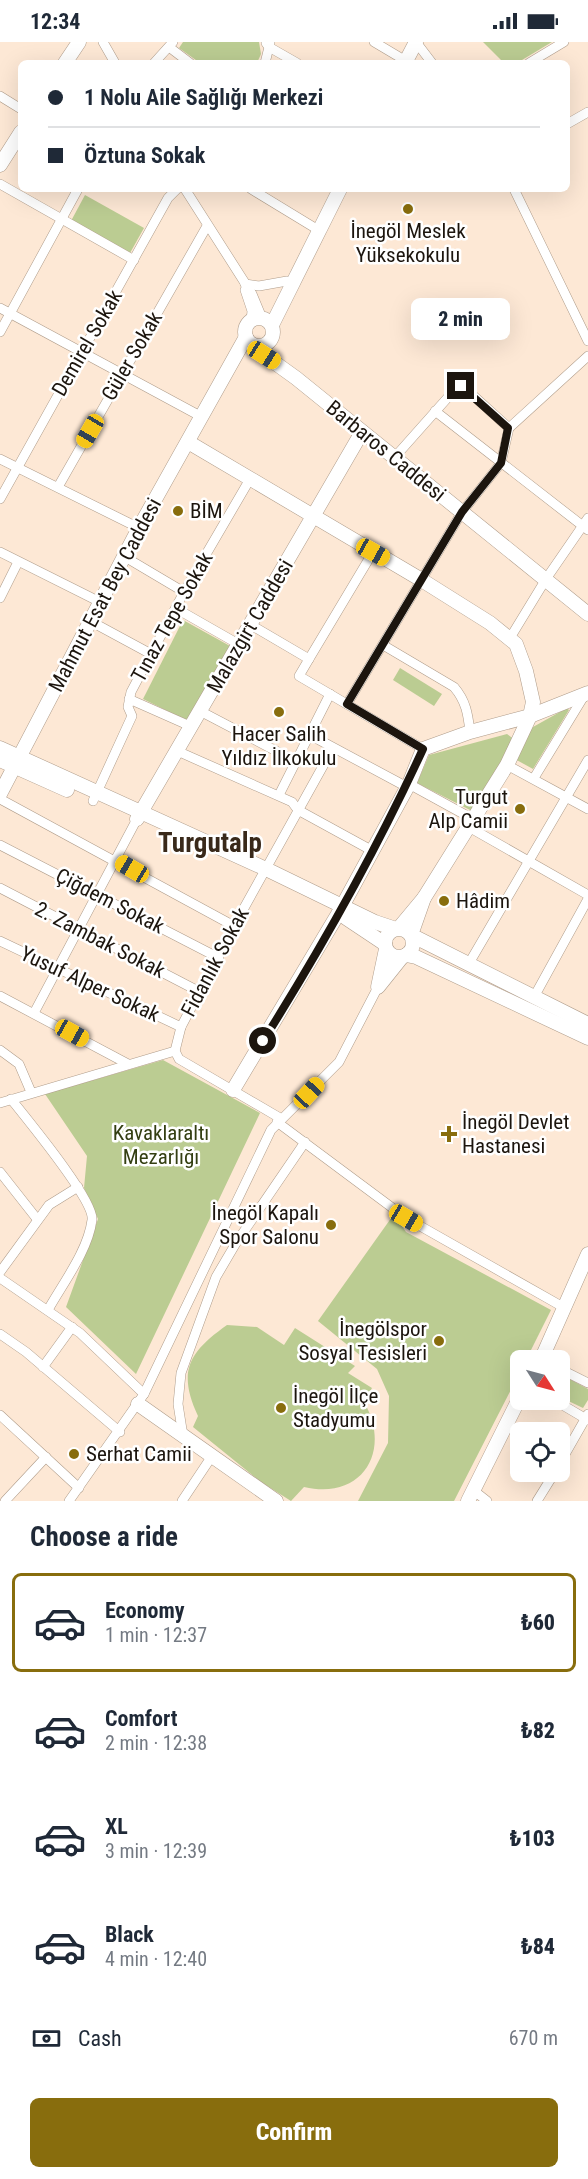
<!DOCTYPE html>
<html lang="en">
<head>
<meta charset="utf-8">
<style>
	:root { --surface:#fff; --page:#f6f6f7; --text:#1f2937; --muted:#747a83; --line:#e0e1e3; --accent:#886d0d }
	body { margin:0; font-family:"Roboto Condensed",sans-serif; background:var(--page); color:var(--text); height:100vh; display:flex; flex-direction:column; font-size:22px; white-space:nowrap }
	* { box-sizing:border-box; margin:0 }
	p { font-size:20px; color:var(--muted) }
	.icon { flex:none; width:33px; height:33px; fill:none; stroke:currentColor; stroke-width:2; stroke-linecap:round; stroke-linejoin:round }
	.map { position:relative; height:1459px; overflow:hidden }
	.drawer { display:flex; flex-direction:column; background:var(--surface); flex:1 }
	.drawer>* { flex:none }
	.banner { position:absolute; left:18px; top:18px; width:552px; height:132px; border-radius:9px; box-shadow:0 6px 24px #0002; display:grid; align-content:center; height:132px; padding:0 30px; background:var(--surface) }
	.needle { width:39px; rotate:126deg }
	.fabs { position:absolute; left:510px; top:1308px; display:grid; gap:12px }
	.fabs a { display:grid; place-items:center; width:60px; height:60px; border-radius:9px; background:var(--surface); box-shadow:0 6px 24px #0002; font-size:30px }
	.end { position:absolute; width:27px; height:27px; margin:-14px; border:8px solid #1c150e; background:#fff; box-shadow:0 0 0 3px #fff }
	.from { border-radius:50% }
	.bubble { position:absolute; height:42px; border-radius:9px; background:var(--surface); box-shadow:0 6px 24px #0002; font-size:20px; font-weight:800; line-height:42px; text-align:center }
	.car { position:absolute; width:18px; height:36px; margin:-18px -9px; border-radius:8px; box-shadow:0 0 4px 2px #0007; background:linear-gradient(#f5c518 24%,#345 0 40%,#f5c518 0 76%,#345 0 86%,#f5c518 0) }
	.banner b { display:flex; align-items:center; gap:21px; height:57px; font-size:22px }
	.banner b+b { border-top:2px solid var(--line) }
	.banner i { width:15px; height:15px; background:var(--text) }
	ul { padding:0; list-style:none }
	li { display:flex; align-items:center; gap:18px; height:99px; margin:0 12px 9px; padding:0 18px; border:3px solid transparent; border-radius:9px }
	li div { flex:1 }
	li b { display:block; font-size:22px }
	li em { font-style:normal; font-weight:800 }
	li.selected { border-color:var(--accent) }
	li>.icon { width:54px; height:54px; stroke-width:1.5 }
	h2 { padding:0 30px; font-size:27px; line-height:72px }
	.pay { display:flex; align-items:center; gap:15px; height:66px; padding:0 30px; font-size:22px }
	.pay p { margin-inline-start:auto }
	.cta { display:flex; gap:12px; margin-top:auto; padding:12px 30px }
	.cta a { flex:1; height:69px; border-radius:9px; background:var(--accent); color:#fff; font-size:24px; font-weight:800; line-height:69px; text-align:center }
	.status { display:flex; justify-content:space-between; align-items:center; height:42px; padding:0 30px; background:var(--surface); direction:ltr }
	.status svg { height:16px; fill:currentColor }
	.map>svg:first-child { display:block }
</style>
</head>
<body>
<div class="status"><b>12:34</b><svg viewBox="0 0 49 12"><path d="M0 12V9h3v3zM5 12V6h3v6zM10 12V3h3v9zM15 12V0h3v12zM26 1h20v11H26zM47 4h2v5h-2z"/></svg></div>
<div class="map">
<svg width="588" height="1459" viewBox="0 0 588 1459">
	<rect width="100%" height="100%" fill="#fde8d5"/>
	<g fill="#bbcc92">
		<polygon points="183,0 259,0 261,12 257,21 200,21 179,6"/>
		<polygon points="483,0 552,0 517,21 504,21"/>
		<polygon points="85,153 144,186 130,211 71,179"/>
		<polygon points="183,578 230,604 190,680 143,657"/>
		<polygon points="400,626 442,652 434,664 393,638"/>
		<polygon points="567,666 569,668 533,727 513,716 533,685"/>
		<polygon points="507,692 515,698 472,769 417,741 429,713"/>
		<polygon points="163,1018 260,1071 136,1332 66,1265 98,1177 84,1146 87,1114 45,1052"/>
		<polygon points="394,1172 406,1190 551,1268 526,1318 520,1318 520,1330 454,1459 358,1459 388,1401 389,1354 377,1327 318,1279"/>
		<path d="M227,1283L257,1285L284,1303L295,1286L355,1324L348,1331L372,1346L364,1360C392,1408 363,1459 304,1445L291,1459L261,1440L193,1385L198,1374C177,1329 189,1310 227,1283Z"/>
		<polygon points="560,1332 588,1347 588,1358 583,1366 560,1355"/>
	</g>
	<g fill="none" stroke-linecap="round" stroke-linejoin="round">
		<defs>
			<g id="street">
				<polyline points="103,0 115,21"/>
				<polyline points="270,0 269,5 297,21"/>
				<polyline points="374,0 406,19"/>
				<polyline points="416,0 432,21"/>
				<polyline points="169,5 190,21"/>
				<polyline points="154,21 173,0"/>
				<polyline points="265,21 269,5 266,1"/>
				<polyline points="529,21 564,0"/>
				<polyline points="0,54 21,67"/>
				<polyline points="567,82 588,70"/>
				<polyline points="0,142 134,218"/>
				<polyline points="185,147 252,252 262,276"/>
				<polyline points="251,147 320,189"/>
				<polyline points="514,147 588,299"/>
				<polyline points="245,242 259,244 287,239"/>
				<polyline points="245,248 252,269 251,279"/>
				<polyline points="0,266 202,375"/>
				<polyline points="0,290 78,147"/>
				<polyline points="435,369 588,488"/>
				<polyline points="394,416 458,344 466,347 509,386"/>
				<polyline points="0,417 139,486"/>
				<polyline points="58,445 207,184"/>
				<polyline points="0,457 168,156 177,147"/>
				<polyline points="0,510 100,560"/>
				<polyline points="125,515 184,550"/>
				<polyline points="0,556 18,520"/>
				<polyline points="177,567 240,603"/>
				<polyline points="90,579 151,612"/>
				<polyline points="251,583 309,617 299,634 423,707"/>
				<polyline points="510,596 546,537 588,476"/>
				<path d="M383,603L454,645C466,659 468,672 470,690"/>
				<polyline points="309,617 373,510"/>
				<polyline points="129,657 190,684"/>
				<polyline points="347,662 462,470 501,421 509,386 588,314"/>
				<polyline points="200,669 297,720"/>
				<polyline points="310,693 407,745"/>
				<polyline points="175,708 292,760 298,768 371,808"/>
				<polyline points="507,723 588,767"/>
				<polyline points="534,736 584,654"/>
				<polyline points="409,742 471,776"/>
				<polyline points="279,753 330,652"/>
				<polyline points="0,757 234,884"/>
				<polyline points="93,759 132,674 128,665 131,650 184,550 250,437"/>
				<polyline points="467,784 588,853"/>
				<polyline points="0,803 219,916"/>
				<polyline points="0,846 200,950"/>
				<polyline points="0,899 181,985"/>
				<polyline points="468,923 588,718"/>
				<polyline points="0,954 128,1022"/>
				<polyline points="534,955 588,857"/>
				<polyline points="34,971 137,777"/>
				<polyline points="0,1008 19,1022 31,1050"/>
				<polyline points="175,1009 181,985 234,884 333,706"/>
				<polyline points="175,1009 179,1017 280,1076"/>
				<path d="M11,1057C26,1076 95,1159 92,1178C88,1209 63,1241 48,1268"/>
				<polyline points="0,1061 175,1009"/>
				<polyline points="277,1080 406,1176 563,1265"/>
				<polyline points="0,1130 37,1177"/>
				<polyline points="0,1230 49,1163 78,1145"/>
				<polyline points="0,1236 80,1291 144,1352"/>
				<polyline points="0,1292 26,1310 120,1390"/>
				<polyline points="43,1325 72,1285"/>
				<polyline points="560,1327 588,1341"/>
				<polyline points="554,1358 588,1378"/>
				<polyline points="0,1373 79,1446"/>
				<polyline points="183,1394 178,1362 181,1331 216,1235 236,1201 305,1100"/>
				<polyline points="560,1421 588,1372"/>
				<polyline points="473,1448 487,1459"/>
				<polyline points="5,1459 46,1415"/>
				<polyline points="69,1459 144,1352 271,1088 339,1020 378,945"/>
				<polyline points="182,1459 212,1414"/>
				<polyline points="537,1459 555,1430"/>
			</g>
			<g id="secondary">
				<polyline points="65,21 79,0"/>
				<polyline points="405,21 416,0"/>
				<polyline points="0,123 21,90"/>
				<circle cx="259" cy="290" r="14"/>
				<polyline points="272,283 340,147"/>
				<polyline points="256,304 264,313 296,336 588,572"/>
				<polyline points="188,400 420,537 490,581 516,602 526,629 533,660 530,674 507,723 424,856"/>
				<polyline points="0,706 266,827 375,880 396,887"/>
				<polyline points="0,718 67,748"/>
				<polyline points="0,752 139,486 246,295"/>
				<polyline points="137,777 362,390"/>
				<polyline points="346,876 385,902"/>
				<polyline points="399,886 424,856 411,893 588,982"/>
				<circle cx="399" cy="901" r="14"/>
				<polyline points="386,907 378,945 402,915"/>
				<polyline points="406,913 416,915 588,996"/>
				<polyline points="233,1048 338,872 409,742 423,707 470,690 530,674 588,651"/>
				<polyline points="541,1318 588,1212"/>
				<polyline points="138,1362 276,1459"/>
				<polyline points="468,1459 520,1355"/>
			</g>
		</defs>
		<use href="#street" stroke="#af9c8a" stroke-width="10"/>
		<use href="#secondary" stroke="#af9c8a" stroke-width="15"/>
		<use href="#street" stroke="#fff" stroke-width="9"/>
		<use href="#secondary" stroke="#fff" stroke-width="14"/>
	</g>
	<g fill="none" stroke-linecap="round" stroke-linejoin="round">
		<path stroke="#1c150e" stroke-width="8" d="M263,999C322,905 377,807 423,707L347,662L462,470L501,421L508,386L461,344"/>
	</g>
	<g fill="#886d0d" stroke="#fff" stroke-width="2">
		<circle cx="408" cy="167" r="6"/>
		<circle cx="178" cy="469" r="6"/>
		<circle cx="279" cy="670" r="6"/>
		<circle cx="520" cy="767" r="6"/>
		<circle cx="444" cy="859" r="6"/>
		<path d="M446 1083h6v6h6v6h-6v6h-6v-6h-6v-6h6z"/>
		<circle cx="331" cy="1183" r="6"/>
		<circle cx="439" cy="1299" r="6"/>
		<circle cx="281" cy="1366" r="6"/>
		<circle cx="74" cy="1412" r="6"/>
	</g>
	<g text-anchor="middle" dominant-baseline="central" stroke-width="5" stroke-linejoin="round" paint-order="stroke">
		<g font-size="21" fill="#1c150e" stroke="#fff" text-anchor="start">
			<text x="408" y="189" text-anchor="middle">İnegöl Meslek<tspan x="408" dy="24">Yüksekokulu</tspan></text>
			<text x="190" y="469">BİM</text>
			<text x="279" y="692" text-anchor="middle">Hacer Salih<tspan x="279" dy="24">Yıldız İlkokulu</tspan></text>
			<text x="508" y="755" text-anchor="end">Turgut<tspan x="508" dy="24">Alp Camii</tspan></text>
			<text x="456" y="859">Hâdim</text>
			<text x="462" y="1080">İnegöl Devlet<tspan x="462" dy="24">Hastanesi</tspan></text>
			<text x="319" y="1171" text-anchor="end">İnegöl Kapalı<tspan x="319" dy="24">Spor Salonu</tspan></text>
			<text x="427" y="1287" text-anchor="end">İnegölspor<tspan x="427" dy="24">Sosyal Tesisleri</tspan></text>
			<text x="293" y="1354">İnegöl İlçe<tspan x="293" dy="24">Stadyumu</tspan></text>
			<text x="86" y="1412">Serhat Camii</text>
		</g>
		<g font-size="21" fill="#1c150e" stroke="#fff">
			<text transform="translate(87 301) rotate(-60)">Demirel Sokak</text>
			<text transform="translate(132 314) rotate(-60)">Güler Sokak</text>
			<text transform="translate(386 409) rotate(39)">Barbaros Caddesi</text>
			<text transform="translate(105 553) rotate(-62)">Mahmut Esat Bey Caddesi</text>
			<text transform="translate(172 575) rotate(-61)">Tınaz Tepe Sokak</text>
			<text transform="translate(250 584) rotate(-60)">Malazgirt Caddesi</text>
			<text transform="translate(110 859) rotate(27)">Çiğdem Sokak</text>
			<text transform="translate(100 898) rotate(27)">2. Zambak Sokak</text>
			<text transform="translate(215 920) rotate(-62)">Fidanlık Sokak</text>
			<text transform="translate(90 942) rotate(25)">Yusuf Alper Sokak</text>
		</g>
		<g font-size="21" fill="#343f12" stroke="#fff">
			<text x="161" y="1091">Kavaklaraltı<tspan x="161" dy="24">Mezarlığı</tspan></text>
		</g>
		<g font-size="27" font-weight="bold" fill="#39291a" stroke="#fff">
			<text x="210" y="801">Turgutalp</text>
		</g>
	</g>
</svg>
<div class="fabs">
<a><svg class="needle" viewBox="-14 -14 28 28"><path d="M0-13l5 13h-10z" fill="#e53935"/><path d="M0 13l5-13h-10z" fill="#747a83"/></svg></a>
<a><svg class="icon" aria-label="locate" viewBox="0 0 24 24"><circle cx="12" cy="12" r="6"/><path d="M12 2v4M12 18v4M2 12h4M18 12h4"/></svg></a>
</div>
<i class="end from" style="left:263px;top:999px"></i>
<i class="end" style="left:461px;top:344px"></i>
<div class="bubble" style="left:411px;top:256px;width:99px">2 min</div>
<i class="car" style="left:264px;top:313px;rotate:122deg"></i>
<i class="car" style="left:90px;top:389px;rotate:210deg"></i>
<i class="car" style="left:373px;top:510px;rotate:119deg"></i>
<i class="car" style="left:132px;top:827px;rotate:300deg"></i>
<i class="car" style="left:72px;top:991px;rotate:119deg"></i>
<i class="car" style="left:309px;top:1051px;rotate:43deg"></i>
<i class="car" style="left:406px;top:1176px;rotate:120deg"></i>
<div class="banner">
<b><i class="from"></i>1 Nolu Aile Sağlığı Merkezi</b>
<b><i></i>Öztuna Sokak</b>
</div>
</div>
<section class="drawer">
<h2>Choose a ride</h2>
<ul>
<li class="selected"><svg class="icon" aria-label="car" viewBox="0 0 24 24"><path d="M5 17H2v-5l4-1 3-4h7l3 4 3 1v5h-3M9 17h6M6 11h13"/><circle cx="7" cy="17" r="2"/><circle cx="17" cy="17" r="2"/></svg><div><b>Economy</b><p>1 min · 12:37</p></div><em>₺60</em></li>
<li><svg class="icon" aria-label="car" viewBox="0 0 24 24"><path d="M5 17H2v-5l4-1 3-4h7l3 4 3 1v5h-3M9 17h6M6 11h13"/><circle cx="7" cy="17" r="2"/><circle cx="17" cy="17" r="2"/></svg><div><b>Comfort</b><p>2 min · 12:38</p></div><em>₺82</em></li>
<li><svg class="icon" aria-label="car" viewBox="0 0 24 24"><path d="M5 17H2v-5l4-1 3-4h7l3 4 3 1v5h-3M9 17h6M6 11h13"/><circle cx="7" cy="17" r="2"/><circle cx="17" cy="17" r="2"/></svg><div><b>XL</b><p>3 min · 12:39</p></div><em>₺103</em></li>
<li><svg class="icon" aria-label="car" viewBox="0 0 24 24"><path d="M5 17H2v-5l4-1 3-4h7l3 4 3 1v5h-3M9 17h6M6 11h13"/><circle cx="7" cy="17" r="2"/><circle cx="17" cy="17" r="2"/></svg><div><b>Black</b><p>4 min · 12:40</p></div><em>₺84</em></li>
</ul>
<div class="pay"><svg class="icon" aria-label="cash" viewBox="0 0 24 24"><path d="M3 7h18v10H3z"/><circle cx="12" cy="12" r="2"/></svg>Cash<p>670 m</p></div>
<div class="cta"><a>Confirm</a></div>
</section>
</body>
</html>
